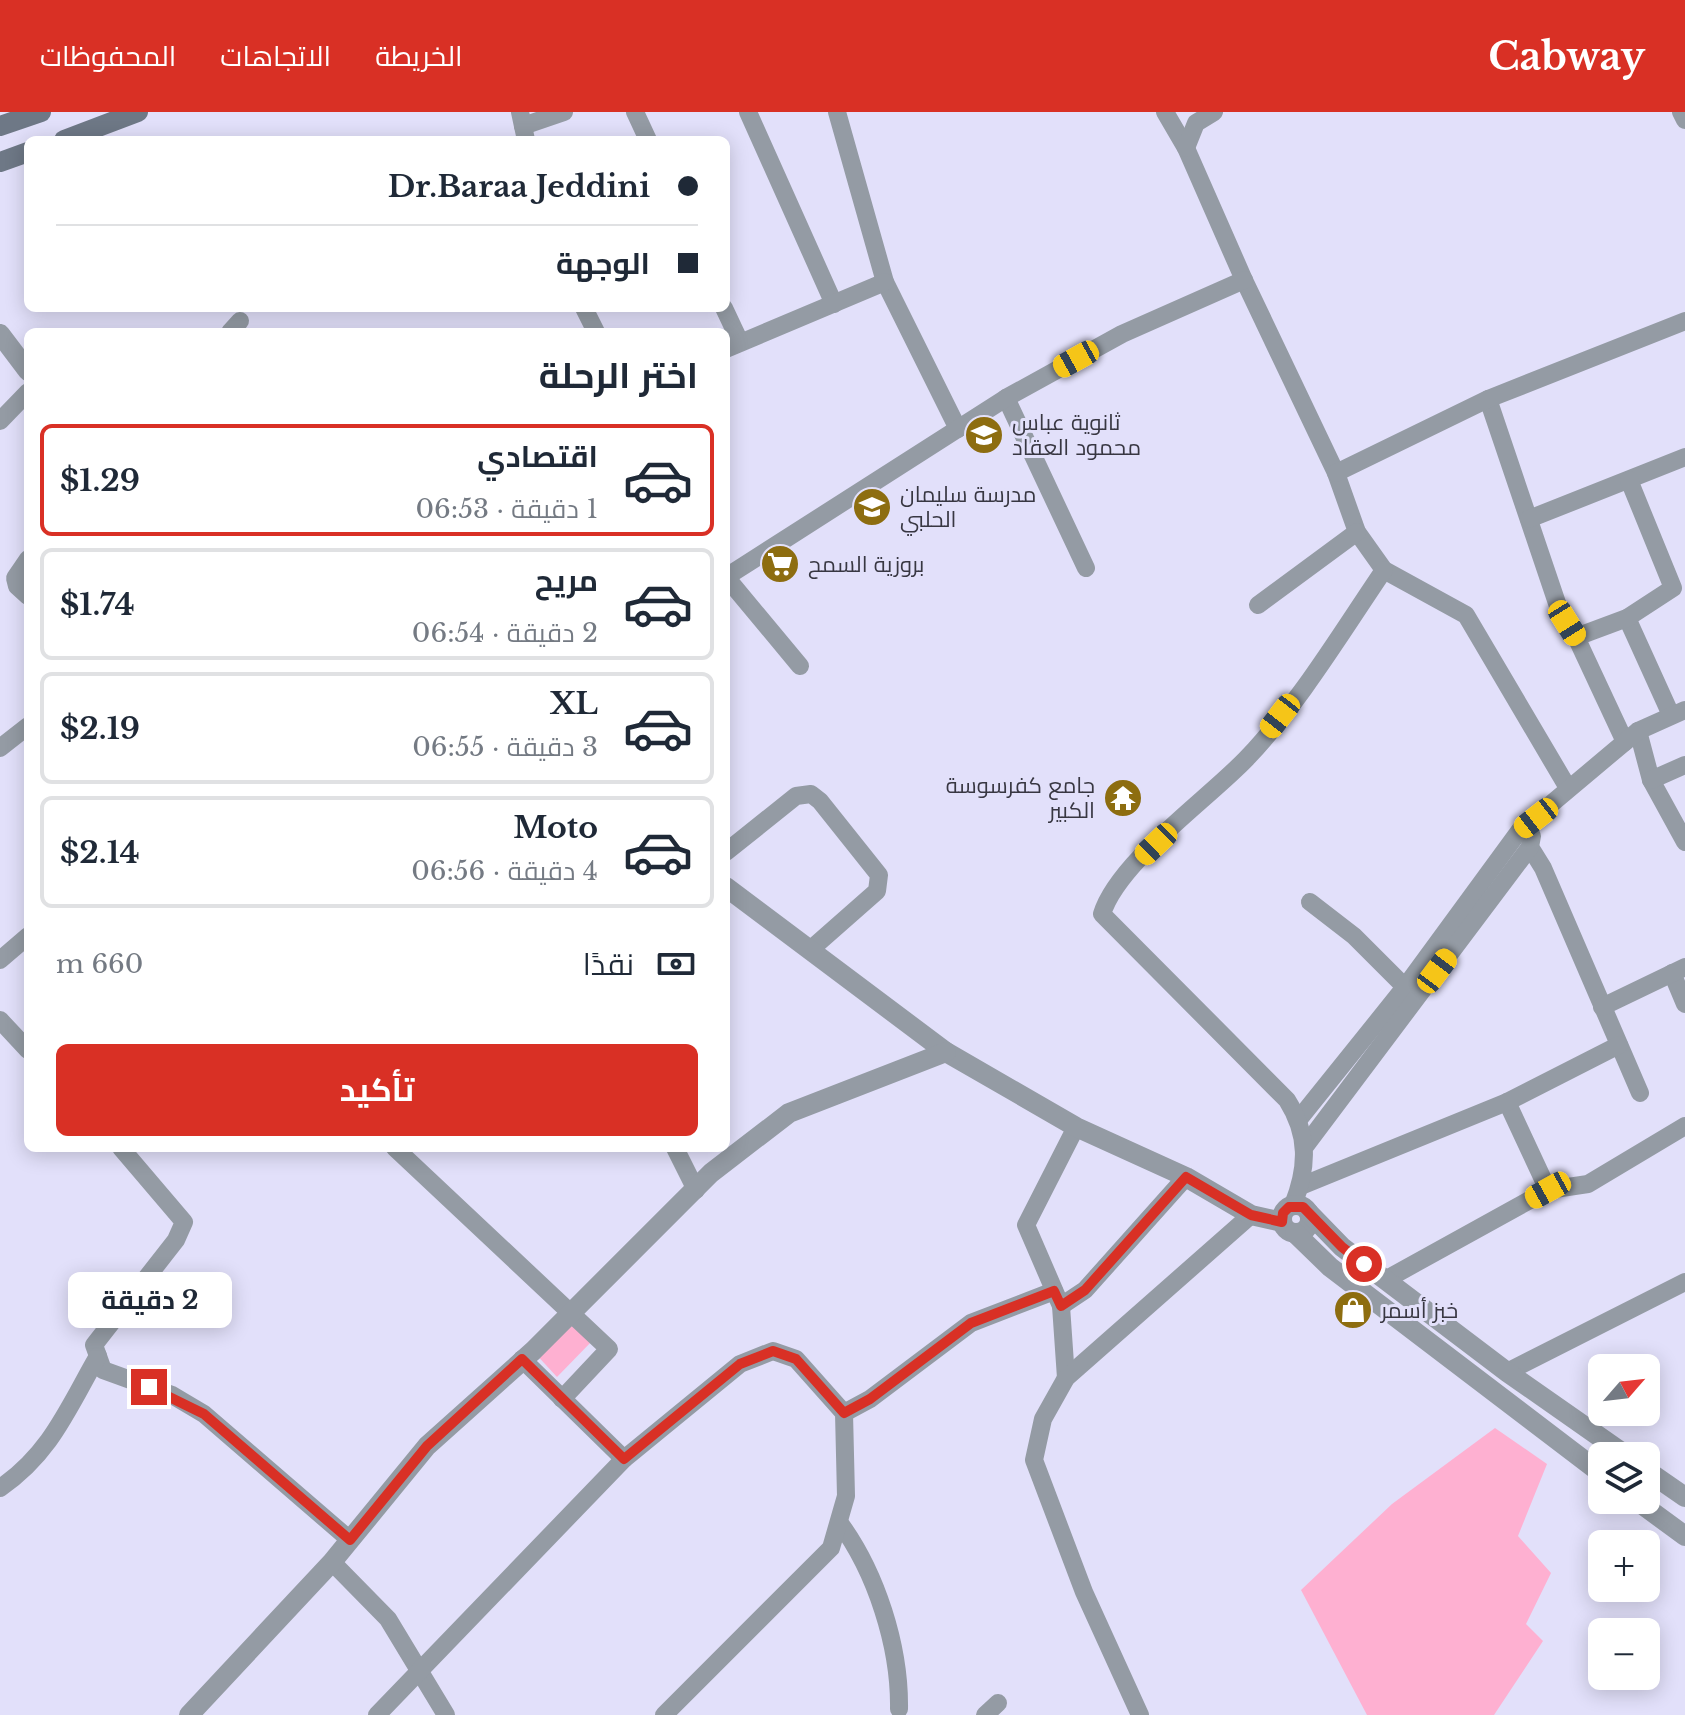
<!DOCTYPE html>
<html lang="ar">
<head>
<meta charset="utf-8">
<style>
	:root { --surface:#fff; --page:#f6f6f7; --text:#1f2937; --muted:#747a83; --line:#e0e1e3; --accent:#d93025 }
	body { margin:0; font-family:"Libre Baskerville",Cairo,serif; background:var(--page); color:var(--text); direction:rtl; height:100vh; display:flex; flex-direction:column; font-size:30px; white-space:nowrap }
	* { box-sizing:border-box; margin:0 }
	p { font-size:26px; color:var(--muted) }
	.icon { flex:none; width:44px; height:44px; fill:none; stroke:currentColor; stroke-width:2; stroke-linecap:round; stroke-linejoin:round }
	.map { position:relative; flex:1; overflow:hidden; direction:ltr }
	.details { position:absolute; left:24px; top:216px; width:706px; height:824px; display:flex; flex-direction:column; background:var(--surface); border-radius:12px; box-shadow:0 4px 20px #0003; direction:rtl }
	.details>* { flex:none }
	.top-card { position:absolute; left:24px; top:24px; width:706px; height:176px; border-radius:12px; box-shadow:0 4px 20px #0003; direction:rtl; display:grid; align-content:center; height:176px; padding:0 32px; background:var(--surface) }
	.needle { width:52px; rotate:62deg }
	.fabs { position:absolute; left:1588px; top:1242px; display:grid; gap:16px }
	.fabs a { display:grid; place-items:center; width:72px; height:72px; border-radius:12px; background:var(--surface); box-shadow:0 4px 20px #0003; font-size:40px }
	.end { position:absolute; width:36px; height:36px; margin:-18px; border:10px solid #d93025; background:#fff; box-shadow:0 0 0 4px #fff }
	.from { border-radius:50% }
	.bubble { position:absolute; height:56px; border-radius:12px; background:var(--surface); box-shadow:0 4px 20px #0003; font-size:26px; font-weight:700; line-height:56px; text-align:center; direction:rtl }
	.car { position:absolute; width:24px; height:48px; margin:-24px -12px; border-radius:10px; box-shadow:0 0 6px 2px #0007; background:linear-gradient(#f5c518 24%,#345 0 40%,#f5c518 0 76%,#345 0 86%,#f5c518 0) }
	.top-card b { display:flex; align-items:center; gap:28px; height:76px; font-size:30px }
	.top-card b+b { border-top:2px solid var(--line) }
	.top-card i { width:20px; height:20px; background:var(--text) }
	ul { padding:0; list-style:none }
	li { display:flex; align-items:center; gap:24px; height:112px; margin:0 16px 12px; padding:0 16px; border:4px solid var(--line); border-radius:12px }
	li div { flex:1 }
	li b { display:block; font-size:30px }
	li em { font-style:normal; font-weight:700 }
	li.current { border-color:var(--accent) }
	li>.icon { width:72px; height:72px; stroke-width:1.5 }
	h2 { padding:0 32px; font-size:36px; line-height:96px }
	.pay { display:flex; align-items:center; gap:20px; height:88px; padding:0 32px; font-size:30px }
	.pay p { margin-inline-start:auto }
	.action { display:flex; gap:16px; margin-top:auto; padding:16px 32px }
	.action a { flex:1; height:92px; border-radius:12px; background:var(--accent); color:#fff; font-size:32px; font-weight:700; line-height:92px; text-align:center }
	header { display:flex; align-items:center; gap:48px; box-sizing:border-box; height:112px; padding:0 40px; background:var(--accent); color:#fff }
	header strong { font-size:38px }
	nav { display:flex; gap:44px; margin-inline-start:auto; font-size:28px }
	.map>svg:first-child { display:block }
</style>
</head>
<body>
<header>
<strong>Cabway</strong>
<nav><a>الخريطة</a><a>الاتجاهات</a><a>المحفوظات</a></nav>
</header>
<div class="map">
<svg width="1685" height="1603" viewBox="0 0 1685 1603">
	<rect width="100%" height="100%" fill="#e2e0fa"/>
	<g fill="#feb0d1">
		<polygon points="567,1206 593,1228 557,1265 533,1239"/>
		<polygon points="1495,1316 1547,1352 1518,1424 1551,1461 1526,1512 1543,1529 1494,1603 1367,1603 1301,1478 1392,1392"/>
	</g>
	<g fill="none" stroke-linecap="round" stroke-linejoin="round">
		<g stroke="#949ba4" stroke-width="18">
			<polyline points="520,0 526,28"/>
			<polyline points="635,0 648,28"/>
			<polyline points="748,0 834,192"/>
			<polyline points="837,0 885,170 958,317"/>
			<polyline points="1165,0 1186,36 1244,168 1336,361 1357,420 1384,458 1466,503 1568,676"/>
			<polyline points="1681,0 1685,8"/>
			<polyline points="523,14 564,0"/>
			<polyline points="1186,36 1196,11 1214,0"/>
			<polyline points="584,196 596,220"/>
			<polyline points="724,196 740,230"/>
			<polyline points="230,220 240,209"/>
			<polyline points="726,237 885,170"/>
			<polyline points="1006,286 1086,456"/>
			<polyline points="1488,287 1559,497 1576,525 1625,630"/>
			<polyline points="0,309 28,280"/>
			<polyline points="1336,361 1488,287 1685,209"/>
			<polyline points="1529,407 1685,345"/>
			<polyline points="28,447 15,466 17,474 28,484"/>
			<polyline points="726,465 1006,286 1122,222 1244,168"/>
			<polyline points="726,465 800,554"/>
			<polyline points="1258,493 1357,420"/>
			<polyline points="1627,506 1671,603"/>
			<polyline points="1576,525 1627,506 1673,476 1629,368"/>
			<polyline points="1638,619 1651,668 1685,730"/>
			<polyline points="0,636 28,614"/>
			<polyline points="1651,668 1685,653"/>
			<polyline points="1532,724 1530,735 1543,756 1640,981"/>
			<polyline points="726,740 796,684 811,682 820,689 879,763 877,779 810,838"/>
			<polyline points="1310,790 1354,824 1405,875"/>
			<polyline points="0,848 28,824"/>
			<polyline points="1672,861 1685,892"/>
			<polyline points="1602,895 1685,855"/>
			<polyline points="0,908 28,938"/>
			<polyline points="1507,990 1548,1078"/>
			<polyline points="1299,1007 1405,875 1520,718 1638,619 1685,598"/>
			<polyline points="1306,1033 1530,735"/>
			<polyline points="121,1036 184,1110 176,1128 94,1233 103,1258 172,1283 204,1302 350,1428"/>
			<polyline points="395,1036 609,1237 562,1287"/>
			<polyline points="675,1036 696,1078"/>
			<polyline points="1301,1074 1507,990 1619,933"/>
			<path d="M1293,1093C1308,1055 1309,1023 1287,988L1102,802C1118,750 1208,687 1247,646C1300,590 1341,521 1384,458"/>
			<polyline points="1385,1168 1548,1078 1588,1072 1685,1014"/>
			<polyline points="1061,1194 1085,1178 1186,1065"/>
			<polyline points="522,1247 624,1347"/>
			<polyline points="1507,1260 1685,1170"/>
			<polyline points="1066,1266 1061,1194 1026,1113 1076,1015"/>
			<polyline points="844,1301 870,1287 971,1211 1054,1179"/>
			<path d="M0,1376C51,1341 68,1296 98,1244"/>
			<path d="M839,1410C876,1460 900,1534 899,1597"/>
			<polyline points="332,1450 388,1507 446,1603"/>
			<polyline points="377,1603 624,1347 740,1252 773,1239 796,1247 844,1301 846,1384 831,1436 664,1603"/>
			<polyline points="985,1603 998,1591"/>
			<polyline points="1140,1603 1084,1480 1034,1348 1043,1307 1066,1266 1251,1103"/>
		</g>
		<g stroke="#949ba4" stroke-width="20">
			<polyline points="0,222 28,259"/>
			<polyline points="726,775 946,940 1076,1015 1186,1065 1251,1103 1282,1110"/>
			<circle cx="1296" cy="1107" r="14"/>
			<polyline points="1309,1101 1342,1135 1507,1260 1627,1344"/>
			<polyline points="1295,1121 1330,1155 1602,1362"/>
			<polyline points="1646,1358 1685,1385"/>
			<polyline points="1636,1388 1685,1424"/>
			<polyline points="189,1603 332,1450 427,1334 533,1239 711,1061 789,1001 946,940"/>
		</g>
		<g stroke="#6e7886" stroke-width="20">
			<polyline points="0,14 41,0"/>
			<polyline points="64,28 138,0"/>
			<polyline points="0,50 28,40"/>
		</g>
	</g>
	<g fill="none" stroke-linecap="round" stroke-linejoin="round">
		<polyline stroke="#d93025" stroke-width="10" points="149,1275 204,1302 350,1428 427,1334 522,1247 624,1347 740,1252 773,1239 796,1247 844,1301 870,1287 971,1211 1054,1179 1061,1194 1085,1178 1186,1065 1251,1103 1282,1110 1283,1101 1289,1095 1303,1095 1342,1135 1364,1152"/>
	</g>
	<defs>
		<symbol id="school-disc" viewBox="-11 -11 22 22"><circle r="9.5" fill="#8d6d10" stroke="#e2e0fa"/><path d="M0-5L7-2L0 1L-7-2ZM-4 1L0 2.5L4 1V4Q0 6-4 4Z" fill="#fff"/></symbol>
		<symbol id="supermarket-disc" viewBox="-11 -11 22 22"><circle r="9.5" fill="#8d6d10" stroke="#e2e0fa"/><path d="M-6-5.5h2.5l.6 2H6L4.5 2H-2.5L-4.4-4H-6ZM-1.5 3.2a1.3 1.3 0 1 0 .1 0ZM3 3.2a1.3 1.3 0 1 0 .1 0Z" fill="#fff"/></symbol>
		<symbol id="temple-disc" viewBox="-11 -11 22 22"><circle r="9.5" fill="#8d6d10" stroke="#e2e0fa"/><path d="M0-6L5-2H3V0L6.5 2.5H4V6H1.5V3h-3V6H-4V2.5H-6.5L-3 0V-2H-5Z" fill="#fff"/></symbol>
		<symbol id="shop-disc" viewBox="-11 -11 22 22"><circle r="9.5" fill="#8d6d10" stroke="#e2e0fa"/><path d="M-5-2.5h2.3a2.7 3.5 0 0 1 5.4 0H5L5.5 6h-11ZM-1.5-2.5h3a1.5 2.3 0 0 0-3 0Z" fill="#fff"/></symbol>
	</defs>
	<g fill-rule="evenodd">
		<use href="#school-disc" x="962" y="301" width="44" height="44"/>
		<use href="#school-disc" x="850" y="373" width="44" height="44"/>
		<use href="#supermarket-disc" x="758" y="430" width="44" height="44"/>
		<use href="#temple-disc" x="1101" y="664" width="44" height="44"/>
		<use href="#shop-disc" x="1331" y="1176" width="44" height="44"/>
	</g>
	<g text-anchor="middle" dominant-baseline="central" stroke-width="6" stroke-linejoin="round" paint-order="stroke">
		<g font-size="22" fill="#383742" stroke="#e2e0fa" text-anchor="start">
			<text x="1012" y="310">ثانوية عباس<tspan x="1012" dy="25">محمود العقاد</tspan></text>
			<text x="900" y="382">مدرسة سليمان<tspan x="900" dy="25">الحلبي</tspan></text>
			<text x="808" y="452">بروزية السمح</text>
			<text x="1095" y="673" text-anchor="end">جامع كفرسوسة<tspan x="1095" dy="25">الكبير</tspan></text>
			<text x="1381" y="1198">خبز أسمر</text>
		</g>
	</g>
</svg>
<div class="fabs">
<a><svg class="needle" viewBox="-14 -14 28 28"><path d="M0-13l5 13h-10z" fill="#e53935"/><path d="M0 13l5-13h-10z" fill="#747a83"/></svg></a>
<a><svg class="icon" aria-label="layers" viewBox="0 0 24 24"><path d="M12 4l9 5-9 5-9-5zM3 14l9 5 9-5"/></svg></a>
<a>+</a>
<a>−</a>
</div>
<i class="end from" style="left:1364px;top:1152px"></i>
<i class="end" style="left:149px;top:1275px"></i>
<div class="bubble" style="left:68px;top:1160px;width:164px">2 دقيقة</div>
<i class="car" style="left:1076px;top:247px;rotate:241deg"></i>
<i class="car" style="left:1567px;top:511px;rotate:148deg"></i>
<i class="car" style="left:1280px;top:604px;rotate:218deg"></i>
<i class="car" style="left:1536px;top:706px;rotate:232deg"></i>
<i class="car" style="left:1156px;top:732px;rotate:226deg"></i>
<i class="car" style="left:1437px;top:859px;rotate:37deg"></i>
<i class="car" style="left:1548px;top:1078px;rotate:241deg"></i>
<div class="top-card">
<b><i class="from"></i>Dr.Baraa Jeddini</b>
<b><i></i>الوجهة</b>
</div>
<section class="details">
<h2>اختر الرحلة</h2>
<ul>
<li class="current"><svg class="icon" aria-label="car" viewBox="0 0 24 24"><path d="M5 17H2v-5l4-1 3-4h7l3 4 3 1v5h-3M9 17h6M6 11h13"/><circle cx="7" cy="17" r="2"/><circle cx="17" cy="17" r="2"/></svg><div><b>اقتصادي</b><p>1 دقيقة · 06:53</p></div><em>$1.29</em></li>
<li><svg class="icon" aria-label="car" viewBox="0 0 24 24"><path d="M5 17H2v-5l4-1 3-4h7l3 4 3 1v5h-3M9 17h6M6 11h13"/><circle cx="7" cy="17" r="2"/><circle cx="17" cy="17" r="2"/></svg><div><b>مريح</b><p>2 دقيقة · 06:54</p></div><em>$1.74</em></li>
<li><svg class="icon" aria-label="car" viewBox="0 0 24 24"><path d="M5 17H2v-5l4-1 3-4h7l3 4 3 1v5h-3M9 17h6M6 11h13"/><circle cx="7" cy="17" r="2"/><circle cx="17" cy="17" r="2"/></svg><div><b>XL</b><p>3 دقيقة · 06:55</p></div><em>$2.19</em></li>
<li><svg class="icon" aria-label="car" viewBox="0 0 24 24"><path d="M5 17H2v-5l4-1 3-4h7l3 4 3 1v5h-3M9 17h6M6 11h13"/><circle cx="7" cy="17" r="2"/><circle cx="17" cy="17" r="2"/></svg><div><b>Moto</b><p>4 دقيقة · 06:56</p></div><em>$2.14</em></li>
</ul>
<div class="pay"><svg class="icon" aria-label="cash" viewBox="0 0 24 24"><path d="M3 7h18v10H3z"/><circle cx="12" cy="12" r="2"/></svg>نقدًا<p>660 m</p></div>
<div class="action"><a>تأكيد</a></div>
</section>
</div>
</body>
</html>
